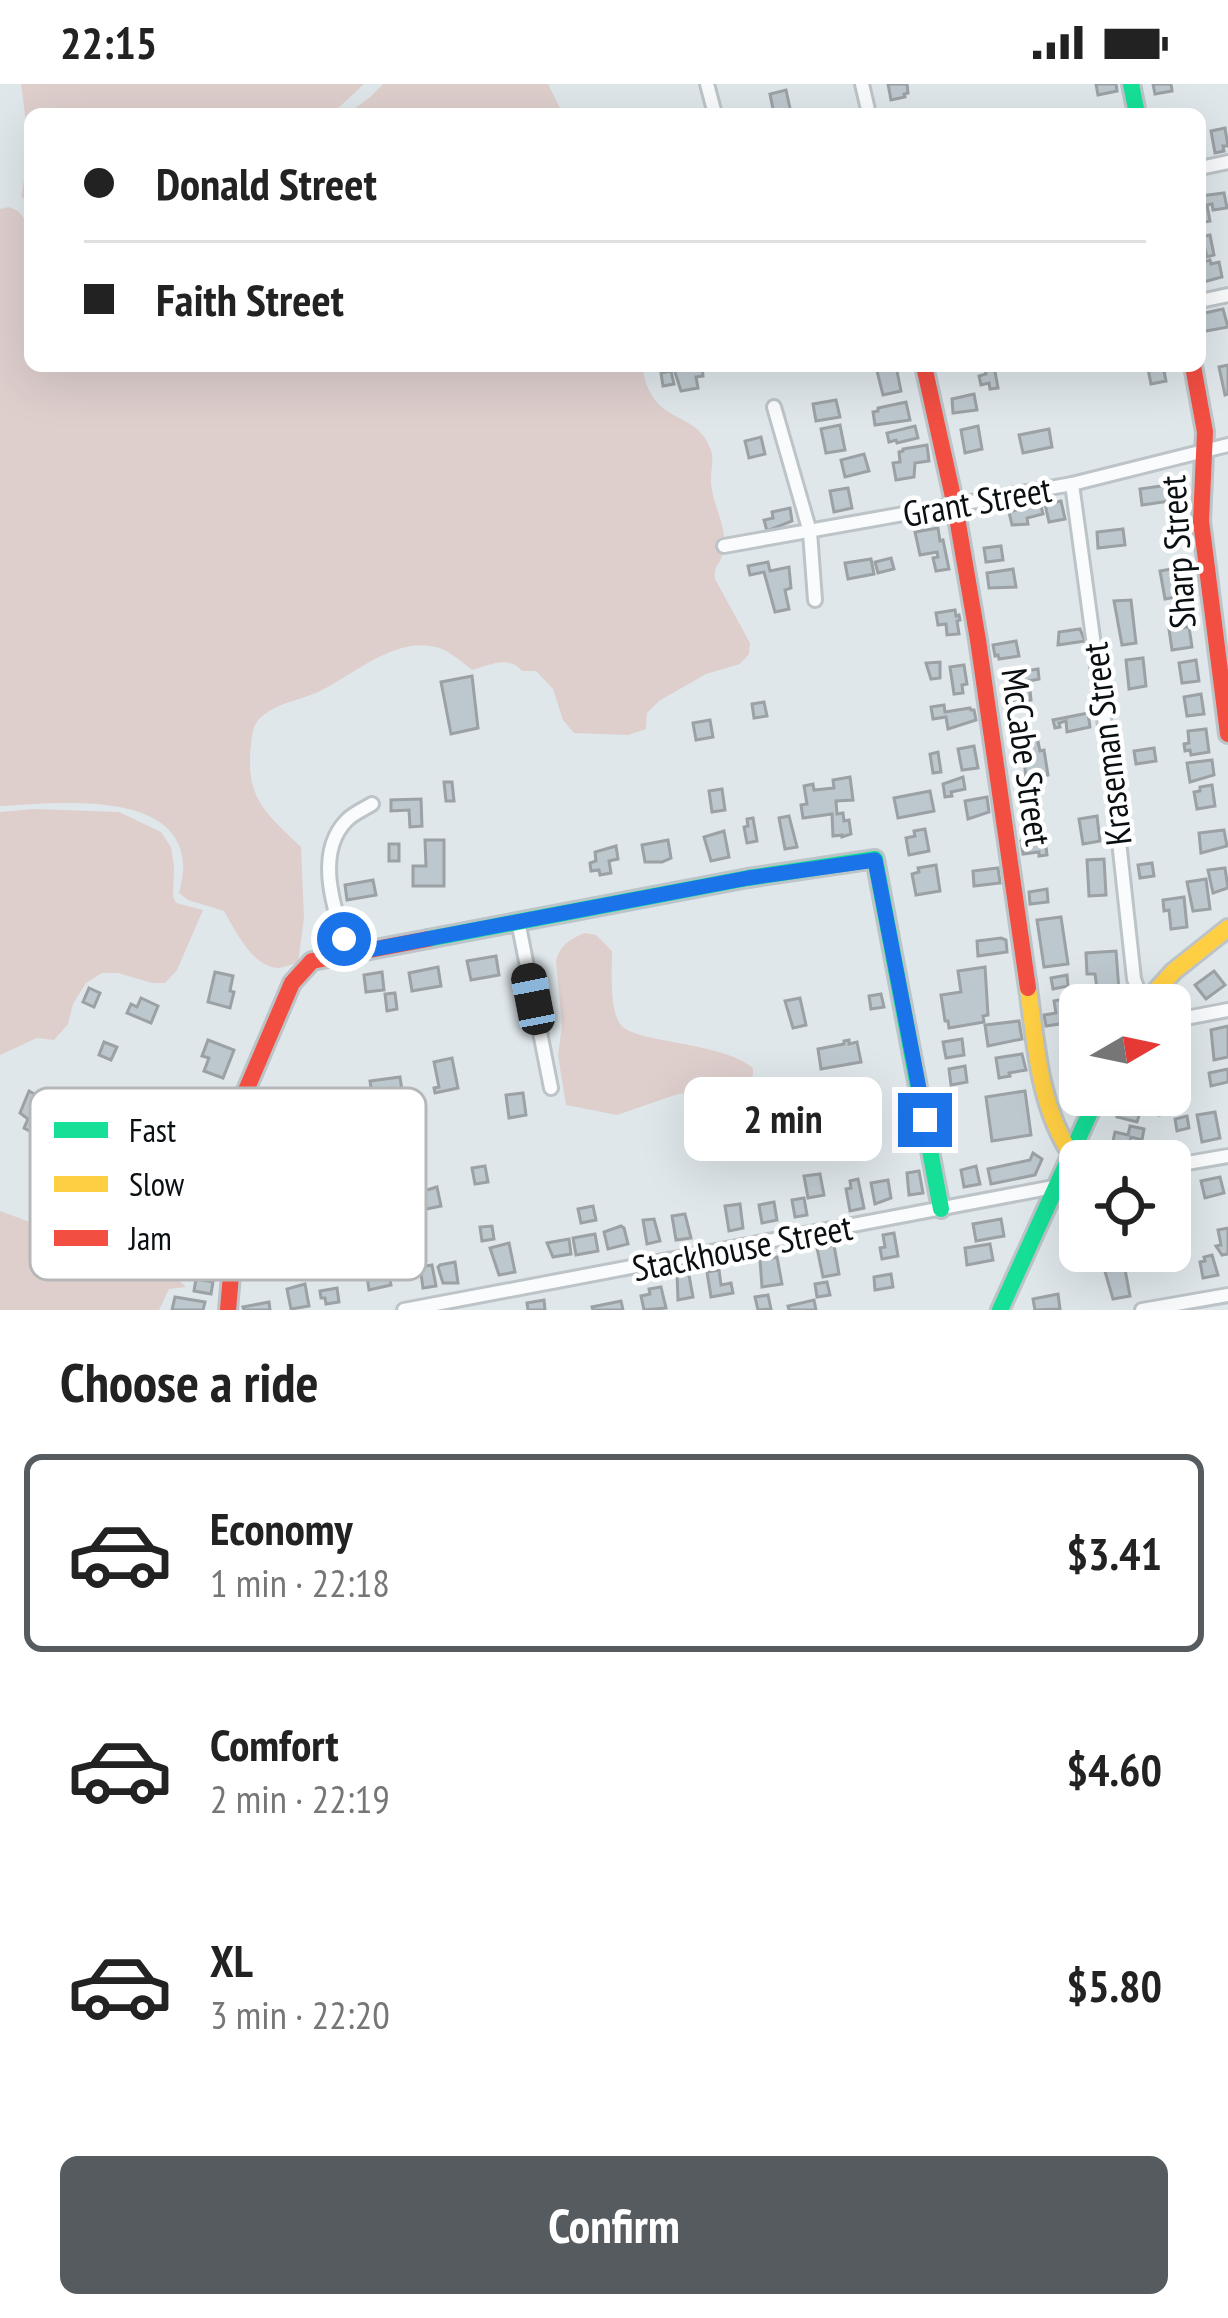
<!DOCTYPE html>
<html lang="en">
<head>
<meta charset="utf-8">
<style>
	:root { --surface:#fff; --page:#f6f6f6; --text:#222; --muted:#767676; --line:#e0e0e0; --accent:#555b5e }
	body { margin:0; font-family:"PT Sans Narrow",sans-serif; background:var(--page); color:var(--text); height:100vh; display:flex; flex-direction:column; font-size:45px; white-space:nowrap }
	* { box-sizing:border-box; margin:0 }
	p { font-size:39px; color:var(--muted) }
	.icon { flex:none; width:66px; height:66px; fill:none; stroke:currentColor; stroke-width:2; stroke-linecap:round; stroke-linejoin:round }
	.map { position:relative; height:1226px; overflow:hidden }
	.details { display:flex; flex-direction:column; background:var(--surface); flex:1 }
	.details>* { flex:none }
	.guide { position:absolute; left:24px; top:24px; width:1182px; height:264px; border-radius:18px; box-shadow:0 12px 48px #0002; display:grid; align-content:center; height:264px; padding:0 60px; background:var(--surface) }
	.needle { width:78px; rotate:81deg }
	.fabs { position:absolute; left:1059px; top:900px; display:grid; gap:24px }
	.fabs a { display:grid; place-items:center; width:132px; height:132px; border-radius:18px; background:var(--surface); box-shadow:0 12px 48px #0002; font-size:60px }
	.end { position:absolute; width:54px; height:54px; margin:-27px; border:15px solid #1a73e8; background:#fff; box-shadow:0 0 0 6px #fff }
	.from { border-radius:50% }
	.bubble { position:absolute; height:84px; border-radius:18px; background:var(--surface); box-shadow:0 12px 48px #0002; font-size:39px; font-weight:600; line-height:84px; text-align:center }
	.car { position:absolute; width:36px; height:72px; margin:-36px -18px; border-radius:15px; box-shadow:0 0 9px 3px #0007; background:linear-gradient(#222 24%,#8ab4d8 0 40%,#222 0 76%,#8ab4d8 0 86%,#222 0) }
	.guide b { display:flex; align-items:center; gap:42px; height:114px; font-size:45px }
	.guide b+b { border-top:3px solid var(--line) }
	.guide i { width:30px; height:30px; background:var(--text) }
	ul { padding:0; list-style:none }
	li { display:flex; align-items:center; gap:36px; height:198px; margin:0 24px 18px; padding:0 36px; border:6px solid transparent; border-radius:18px }
	li div { flex:1 }
	li b { display:block; font-size:45px }
	li em { font-style:normal; font-weight:600 }
	li.current { border-color:var(--accent) }
	li>.icon { width:108px; height:108px; stroke-width:1.5 }
	h2 { padding:0 60px; font-size:54px; line-height:144px }
	.action { display:flex; gap:24px; margin-top:auto; padding:24px 60px }
	.action a { flex:1; height:138px; border-radius:18px; background:var(--accent); color:#fff; font-size:48px; font-weight:600; line-height:138px; text-align:center }
	.status { display:flex; justify-content:space-between; align-items:center; height:84px; padding:0 60px; background:var(--surface); direction:ltr }
	.status svg { height:33px; fill:currentColor }
	.map>svg:first-child { display:block }
</style>
</head>
<body>
<div class="status"><b>22:15</b><svg viewBox="0 0 49 12"><path d="M0 12V9h3v3zM5 12V6h3v6zM10 12V3h3v9zM15 12V0h3v12zM26 1h20v11H26zM47 4h2v5h-2z"/></svg></div>
<div class="map">
<svg width="1228" height="1226" viewBox="0 0 1228 1226">
	<rect width="100%" height="100%" fill="#dfe7eb"/>
	<g fill="#decfcd">
		<path d="M21,0H364L332,30H30V121L21,112C30,71 27,42 21,0Z"/>
		<polygon points="383,0 548,0 563,30 347,30 369,14"/>
		<path d="M9,123L18,127L30,142V282H642C652,345 696,323 711,366C714,376 711,384 711,394C710,418 730,445 723,469C720,482 713,481 715,495L750,559L749,570L740,580L706,590L659,617L647,629L646,645L628,651L574,649L563,636L553,605L536,587H522C509,571 490,581 472,586C463,579 453,570 442,565C401,549 358,587 324,605C306,615 282,617 265,630C253,638 252,649 251,662C245,714 266,729 301,763L304,834L298,879C296,879 281,884 279,884C252,883 235,846 224,827L188,816L179,809C181,800 184,789 183,780C179,703 50,720 0,722V125Z"/>
		<polygon points="34,725 119,728 161,748 171,763 174,783 173,812 176,819 203,826 177,886 165,899 152,899 118,889 102,889 86,899 73,920 68,940 54,956 37,954 0,971 0,728"/>
		<path d="M585,849L596,851L612,867C612,887 609,926 621,941C635,959 723,958 753,984V991L744,1004L678,1010L617,1031L566,1021L558,972L562,941L556,877C559,862 571,854 585,849Z"/>
		<path d="M0,1127L90,1160L136,1170C147,1159 152,1142 160,1129L175,1142L163,1181L186,1203L169,1205L159,1226H0Z"/>
	</g>
	<g fill="#bdc8ce" stroke="#9ba1a4" stroke-width="3">
		<polygon points="888,0 907,0 908,9 904,10 905,13 891,16"/>
		<polygon points="1096,0 1116,0 1117,7 1098,11"/>
		<polygon points="1153,0 1171,0 1172,7 1155,10"/>
		<polygon points="786,6 791,29 774,30 770,10"/>
		<polygon points="1225,44 1228,62 1223,62 1224,67 1215,69 1211,47"/>
		<polygon points="1224,109 1227,124 1213,126 1212,120 1207,121 1210,137 1200,139 1200,112"/>
		<polygon points="1210,151 1214,171 1207,173 1205,165 1200,166 1200,153"/>
		<polygon points="1210,176 1211,180 1219,178 1222,193 1200,199 1200,179"/>
		<polygon points="1223,225 1228,243 1201,248 1200,230"/>
		<polygon points="1228,281 1228,310 1225,311 1219,283"/>
		<polygon points="673,282 702,282 703,292 696,293 698,304 681,307"/>
		<polygon points="896,282 901,307 883,311 876,283"/>
		<polygon points="984,282 994,282 998,304 990,305 989,299 981,301 979,292 986,290"/>
		<polygon points="1163,282 1166,297 1151,300 1148,285"/>
		<polygon points="671,287 674,300 663,302 661,289"/>
		<polygon points="974,310 977,326 953,329 952,315"/>
		<polygon points="836,316 840,333 816,337 813,320"/>
		<polygon points="906,318 910,336 875,341 873,328 878,327 878,324"/>
		<polygon points="840,341 845,366 826,369 821,345"/>
		<polygon points="915,342 918,354 897,359 896,356 889,358 887,349"/>
		<polygon points="978,342 982,365 965,369 961,346"/>
		<polygon points="1049,345 1052,363 1023,369 1019,351"/>
		<polygon points="761,353 765,370 749,374 745,357"/>
		<polygon points="927,361 929,377 915,379 914,393 896,396 893,379 900,378 899,368 903,367 903,365"/>
		<polygon points="864,370 869,387 845,393 841,376"/>
		<polygon points="1168,401 1170,417 1142,421 1140,405"/>
		<polygon points="848,404 852,424 834,428 830,407"/>
		<polygon points="1040,417 1043,430 1027,434 1028,440 1012,441 1009,428 1031,422 1030,419"/>
		<polygon points="1061,417 1065,435 1049,438 1045,420"/>
		<polygon points="790,424 792,437 767,447 764,436 773,434 772,428"/>
		<polygon points="938,444 940,457 943,456 949,485 936,487 933,474 938,473 937,468 920,471 915,448"/>
		<polygon points="1123,445 1125,461 1098,464 1097,448"/>
		<polygon points="1001,462 1003,476 986,478 984,464"/>
		<polygon points="891,474 894,485 878,489 875,478"/>
		<polygon points="871,475 874,490 848,495 845,479"/>
		<polygon points="768,478 770,487 789,483 791,504 785,506 789,525 775,528 764,488 750,491 748,482"/>
		<polygon points="1177,484 1182,512 1165,515 1160,487"/>
		<polygon points="1013,485 1016,503 989,504 987,489"/>
		<polygon points="1131,516 1136,559 1122,561 1114,517"/>
		<polygon points="955,526 956,532 959,531 960,536 957,537 959,550 947,551 946,540 938,541 936,529"/>
		<polygon points="1189,543 1192,563 1172,566 1169,545"/>
		<polygon points="1080,545 1085,557 1058,561 1059,548"/>
		<polygon points="1016,557 1019,572 999,575 998,571 995,572 993,561"/>
		<polygon points="1143,574 1146,602 1129,605 1126,576"/>
		<polygon points="1196,576 1199,597 1182,599 1179,579"/>
		<polygon points="940,578 940,594 931,595 926,579"/>
		<polygon points="964,581 967,600 962,601 963,609 954,610 950,583"/>
		<polygon points="1038,585 1039,595 1029,597 1031,616 1011,619 1007,590"/>
		<polygon points="472,592 478,644 451,650 441,598"/>
		<polygon points="1201,610 1204,630 1187,632 1184,613"/>
		<polygon points="764,618 767,632 754,634 752,620"/>
		<polygon points="944,621 945,628 970,624 971,626 974,626 976,636 948,645 946,633 933,635 931,623"/>
		<polygon points="1088,629 1090,643 1067,648 1066,637 1059,639 1060,643 1055,644 1053,636"/>
		<polygon points="710,636 713,653 696,656 693,639"/>
		<polygon points="1206,645 1209,668 1191,671 1190,666 1185,667 1184,660 1189,659 1188,647"/>
		<polygon points="1037,653 1040,667 1044,666 1048,691 1026,695 1022,655"/>
		<polygon points="974,662 978,684 962,686 958,665"/>
		<polygon points="1154,664 1156,677 1136,680 1134,667"/>
		<polygon points="938,668 941,688 933,689 930,670"/>
		<polygon points="1212,676 1214,691 1190,698 1187,679"/>
		<polygon points="850,693 853,716 836,717 837,730 843,729 844,737 849,736 851,750 842,753 842,751 833,752 832,730 803,734 801,721 807,720 804,702 813,700 814,706 834,704 833,696"/>
		<polygon points="963,693 965,705 951,708 952,712 945,713 943,700"/>
		<polygon points="444,698 452,698 454,717 446,717"/>
		<polygon points="1212,701 1215,722 1197,725 1194,708 1200,707 1200,703"/>
		<polygon points="722,705 725,726 712,728 709,707"/>
		<polygon points="930,707 934,727 898,734 894,714"/>
		<polygon points="1039,707 1042,728 1023,728 1020,710"/>
		<polygon points="987,713 989,728 968,735 965,717"/>
		<polygon points="421,715 422,742 410,743 409,726 391,727 391,716"/>
		<polygon points="789,732 797,763 785,765 779,734"/>
		<polygon points="1097,732 1100,757 1083,760 1079,735"/>
		<polygon points="753,734 757,757 747,759 744,743 748,742 747,735"/>
		<polygon points="925,745 929,767 909,771 906,754 915,752 914,747"/>
		<polygon points="1224,746 1227,762 1201,769 1199,749"/>
		<polygon points="724,747 729,773 711,777 704,753"/>
		<polygon points="1045,755 1047,771 1039,772 1039,768 1023,770 1021,757"/>
		<polygon points="425,756 444,756 444,802 413,802 413,782 426,782"/>
		<polygon points="668,756 671,774 662,778 645,778 642,761"/>
		<rect x="389" y="760" width="10" height="17"/>
		<polygon points="616,762 618,775 609,777 611,789 600,791 599,786 591,787 590,779 596,777 595,768"/>
		<polygon points="1104,775 1106,811 1089,812 1087,776"/>
		<polygon points="1152,779 1154,792 1140,794 1138,781"/>
		<polygon points="936,781 940,807 916,811 912,790 919,788 918,784"/>
		<polygon points="998,784 1000,799 974,802 973,787"/>
		<polygon points="1225,784 1228,804 1213,809 1208,786"/>
		<polygon points="1206,795 1210,825 1193,827 1187,798"/>
		<polygon points="373,796 376,811 347,816 345,801"/>
		<polygon points="1047,805 1048,818 1030,820 1029,808"/>
		<polygon points="1184,813 1187,843 1171,845 1169,826 1164,827 1163,816"/>
		<polygon points="1061,833 1068,880 1044,883 1037,836"/>
		<polygon points="1001,854 1006,856 1007,868 978,872 977,857"/>
		<polygon points="1116,867 1119,906 1102,907 1105,921 1089,921 1087,905 1097,905 1095,890 1087,890 1086,869"/>
		<polygon points="496,872 499,891 471,896 467,877"/>
		<polygon points="438,883 441,902 412,907 409,889"/>
		<polygon points="985,883 988,931 983,932 984,938 949,944 948,937 945,937 941,911 961,908 958,887"/>
		<polygon points="1214,887 1225,901 1206,915 1195,901"/>
		<polygon points="215,888 233,892 230,907 234,908 230,924 208,918"/>
		<polygon points="382,888 384,906 366,908 364,891"/>
		<polygon points="1067,891 1068,902 1053,905 1051,894"/>
		<polygon points="89,904 100,909 94,923 83,918"/>
		<polygon points="395,909 397,925 387,927 385,910"/>
		<polygon points="881,910 884,923 871,925 869,912"/>
		<polygon points="141,914 158,922 151,939 127,929 131,920 137,923"/>
		<polygon points="800,914 806,941 793,944 785,917"/>
		<polygon points="1069,914 1073,938 1046,942 1044,931 1056,929 1054,917"/>
		<polygon points="1019,937 1022,955 988,962 985,941"/>
		<polygon points="1080,940 1080,960 1073,961 1069,942"/>
		<polygon points="1228,942 1228,973 1214,976 1211,946"/>
		<polygon points="962,955 964,971 946,974 943,958"/>
		<polygon points="208,956 234,966 223,994 204,987 209,974 202,972"/>
		<polygon points="849,956 849,960 857,958 861,978 821,985 818,965 844,960 844,957"/>
		<polygon points="104,958 117,963 111,976 99,971"/>
		<polygon points="1066,964 1080,966 1078,983 1064,982"/>
		<polygon points="1022,970 1026,986 1009,989 1010,992 999,994 996,974"/>
		<polygon points="452,974 458,1004 435,1009 434,1004 439,1003 434,978"/>
		<polygon points="965,982 967,998 951,1001 949,985"/>
		<polygon points="1183,982 1185,992 1179,996 1180,1004 1170,1006 1170,984"/>
		<polygon points="1228,985 1228,998 1211,1002 1209,989"/>
		<polygon points="400,993 404,1021 390,1023 389,1014 373,1016 370,997"/>
		<polygon points="29,1007 62,1025 52,1052 46,1049 43,1054 24,1044 28,1035 20,1029"/>
		<polygon points="1025,1007 1031,1051 992,1057 986,1013"/>
		<polygon points="523,1009 526,1031 509,1034 506,1011"/>
		<polygon points="1171,1010 1175,1028 1159,1031 1155,1014"/>
		<polygon points="1120,1020 1141,1025 1137,1038 1117,1033"/>
		<polygon points="849,1023 851,1032 833,1034 832,1026"/>
		<polygon points="1215,1028 1220,1054 1202,1058 1197,1031"/>
		<polygon points="1187,1032 1189,1044 1177,1047 1175,1035"/>
		<polygon points="1130,1042 1144,1045 1142,1056 1131,1053 1127,1069 1111,1066 1115,1048 1128,1051"/>
		<polygon points="1033,1069 1042,1075 1035,1091 991,1100 988,1085 1030,1076"/>
		<polygon points="485,1082 488,1098 475,1100 472,1084"/>
		<polygon points="976,1082 980,1100 964,1103 961,1086"/>
		<polygon points="919,1087 923,1109 909,1111 907,1089"/>
		<polygon points="820,1090 824,1111 808,1114 804,1092"/>
		<polygon points="1220,1093 1224,1109 1205,1114 1201,1097"/>
		<polygon points="858,1095 864,1124 850,1127 846,1105 851,1104 850,1097"/>
		<polygon points="888,1096 891,1114 875,1120 871,1099"/>
		<polygon points="437,1103 441,1122 402,1130 399,1114"/>
		<polygon points="804,1114 807,1131 795,1133 792,1116"/>
		<polygon points="774,1118 777,1136 762,1139 759,1121"/>
		<polygon points="740,1120 743,1144 729,1147 725,1122"/>
		<polygon points="593,1122 596,1136 581,1139 578,1125"/>
		<polygon points="685,1130 691,1154 676,1156 672,1132"/>
		<polygon points="654,1135 660,1157 647,1160 643,1136"/>
		<polygon points="1001,1135 1004,1152 976,1157 973,1140"/>
		<polygon points="492,1142 494,1155 482,1157 480,1143"/>
		<polygon points="621,1142 624,1144 628,1160 608,1165 604,1148"/>
		<polygon points="1080,1143 1080,1159 1067,1162 1063,1146"/>
		<polygon points="1228,1144 1228,1170 1222,1171 1216,1162 1221,1161 1218,1146"/>
		<polygon points="894,1149 898,1172 882,1175 880,1164 885,1163 883,1151"/>
		<polygon points="595,1150 598,1167 576,1171 573,1154"/>
		<polygon points="569,1155 571,1170 553,1173 547,1159"/>
		<polygon points="509,1159 515,1188 499,1191 490,1164"/>
		<polygon points="990,1160 993,1176 967,1181 965,1164"/>
		<polygon points="834,1161 839,1190 823,1193 817,1164"/>
		<polygon points="1212,1171 1218,1191 1203,1194 1200,1178 1205,1177 1204,1173"/>
		<polygon points="777,1173 782,1200 762,1203 760,1176"/>
		<polygon points="455,1178 458,1199 443,1199 438,1183 440,1181"/>
		<polygon points="1124,1180 1130,1212 1113,1215 1104,1184"/>
		<polygon points="432,1181 436,1202 423,1204 420,1183"/>
		<polygon points="373,1185 374,1189 388,1186 391,1201 369,1206 366,1186"/>
		<polygon points="688,1186 693,1213 678,1216 677,1189"/>
		<polygon points="719,1186 721,1201 731,1199 733,1209 711,1213 707,1188"/>
		<polygon points="891,1190 893,1203 875,1206 874,1193"/>
		<polygon points="196,1195 213,1198 211,1210 194,1207"/>
		<polygon points="827,1198 830,1211 817,1213 815,1200"/>
		<polygon points="305,1200 309,1222 291,1225 287,1205"/>
		<polygon points="661,1203 666,1224 644,1226 641,1212 650,1210 649,1205"/>
		<polygon points="337,1204 339,1218 326,1220 325,1214 321,1214 320,1207"/>
		<polygon points="1058,1210 1060,1225 1035,1226 1033,1215"/>
		<polygon points="768,1211 771,1225 758,1226 755,1213"/>
		<polygon points="175,1213 205,1218 203,1226 172,1226"/>
		<polygon points="544,1216 545,1226 528,1226 527,1219"/>
		<polygon points="814,1216 816,1226 789,1226 788,1222"/>
		<polygon points="621,1217 623,1226 593,1226 592,1223"/>
		<polygon points="269,1218 270,1226 244,1226 243,1223"/>
	</g>
	<g fill="none" stroke-linecap="round" stroke-linejoin="round">
		<defs>
			<g id="street">
				<polyline points="707,0 715,30"/>
				<polyline points="862,0 869,30"/>
				<polyline points="1200,84 1228,78"/>
				<polyline points="1200,217 1228,211"/>
				<polyline points="774,323 810,448 815,516"/>
				<polyline points="1072,400 1112,693 1134,895 1138,906 1147,916"/>
				<polyline points="724,462 1072,400 1228,361"/>
				<polyline points="518,837 551,1004"/>
				<path d="M348,870C337,831 312,771 347,736C354,729 364,725 372,720"/>
				<polyline points="1170,937 1228,926"/>
				<polyline points="1170,1082 1228,1072"/>
				<polyline points="219,1114 346,1091 379,1090"/>
				<polyline points="404,1226 1080,1098"/>
				<polyline points="1142,1226 1228,1211"/>
			</g>
			<g id="fast">
				<polyline points="1131,0 1137,30"/>
				<polyline points="428,855 748,794 875,775 941,1125"/>
				<polyline points="1000,1226 1098,1011"/>
			</g>
			<g id="slow">
				<path d="M1028,904C1036,961 1039,1021 1071,1070"/>
				<polyline points="1143,921 1174,887 1228,844"/>
			</g>
			<g id="jam">
				<polyline points="924,282 955,422 978,556 1028,904"/>
				<polyline points="1193,282 1205,348 1201,437 1228,650"/>
				<polyline points="228,1226 232,1179 214,1081 292,899 312,877 428,855"/>
			</g>
		</defs>
		<use href="#street" stroke="#bdc4c8" stroke-width="18"/>
		<use href="#fast" stroke="#bdc4c8" stroke-width="22"/>
		<use href="#slow" stroke="#bdc4c8" stroke-width="22"/>
		<use href="#jam" stroke="#bdc4c8" stroke-width="22"/>
		<use href="#street" stroke="#fafbfc" stroke-width="12"/>
		<use href="#fast" stroke="#16e098" stroke-width="16"/>
		<use href="#slow" stroke="#ffcf43" stroke-width="16"/>
		<use href="#jam" stroke="#f24e42" stroke-width="16"/>
	</g>
	<g fill="none" stroke-linecap="round" stroke-linejoin="round">
		<polyline stroke="#1a73e8" stroke-width="15" points="344,855 348,870 748,794 875,776 925,1036"/>
	</g>
	<g text-anchor="middle" dominant-baseline="central" stroke-width="9" stroke-linejoin="round" paint-order="stroke">
		<g font-size="36" fill="#0a0f12" stroke="#fff">
			<text transform="translate(977 417) rotate(-10)">Grant Street</text>
			<text transform="translate(1177 468) rotate(-94)">Sharp Street</text>
			<text transform="translate(1106 660) rotate(-97)">Kraseman Street</text>
			<text transform="translate(1027 673) rotate(82)">McCabe Street</text>
			<text transform="translate(742 1163) rotate(-11)">Stackhouse Street</text>
		</g>
	</g>
	<rect x="30" y="1004" width="396" height="192" rx="18" fill="#fff" stroke="#b6b7b8" stroke-width="3"/>
	<rect x="54" y="1038" width="54" height="16" fill="#16e098"/>
	<rect x="54" y="1092" width="54" height="16" fill="#ffcf43"/>
	<rect x="54" y="1146" width="54" height="16" fill="#f24e42"/>
	<g font-size="33" fill="#0a0f12">
		<text x="129" y="1058">Fast</text>
		<text x="129" y="1112">Slow</text>
		<text x="129" y="1166">Jam</text>
	</g>
</svg>
<div class="fabs">
<a><svg class="needle" viewBox="-14 -14 28 28"><path d="M0-13l5 13h-10z" fill="#e53935"/><path d="M0 13l5-13h-10z" fill="#767676"/></svg></a>
<a><svg class="icon" aria-label="locate" viewBox="0 0 24 24"><circle cx="12" cy="12" r="6"/><path d="M12 2v4M12 18v4M2 12h4M18 12h4"/></svg></a>
</div>
<i class="end from" style="left:344px;top:855px"></i>
<i class="end" style="left:925px;top:1036px"></i>
<div class="bubble" style="left:684px;top:993px;width:198px">2 min</div>
<i class="car" style="left:533px;top:915px;rotate:349deg"></i>
<div class="guide">
<b><i class="from"></i>Donald Street</b>
<b><i></i>Faith Street</b>
</div>
</div>
<section class="details">
<h2>Choose a ride</h2>
<ul>
<li class="current"><svg class="icon" aria-label="car" viewBox="0 0 24 24"><path d="M5 17H2v-5l4-1 3-4h7l3 4 3 1v5h-3M9 17h6M6 11h13"/><circle cx="7" cy="17" r="2"/><circle cx="17" cy="17" r="2"/></svg><div><b>Economy</b><p>1 min · 22:18</p></div><em>$3.41</em></li>
<li><svg class="icon" aria-label="car" viewBox="0 0 24 24"><path d="M5 17H2v-5l4-1 3-4h7l3 4 3 1v5h-3M9 17h6M6 11h13"/><circle cx="7" cy="17" r="2"/><circle cx="17" cy="17" r="2"/></svg><div><b>Comfort</b><p>2 min · 22:19</p></div><em>$4.60</em></li>
<li><svg class="icon" aria-label="car" viewBox="0 0 24 24"><path d="M5 17H2v-5l4-1 3-4h7l3 4 3 1v5h-3M9 17h6M6 11h13"/><circle cx="7" cy="17" r="2"/><circle cx="17" cy="17" r="2"/></svg><div><b>XL</b><p>3 min · 22:20</p></div><em>$5.80</em></li>
</ul>
<div class="action"><a>Confirm</a></div>
</section>
</body>
</html>
